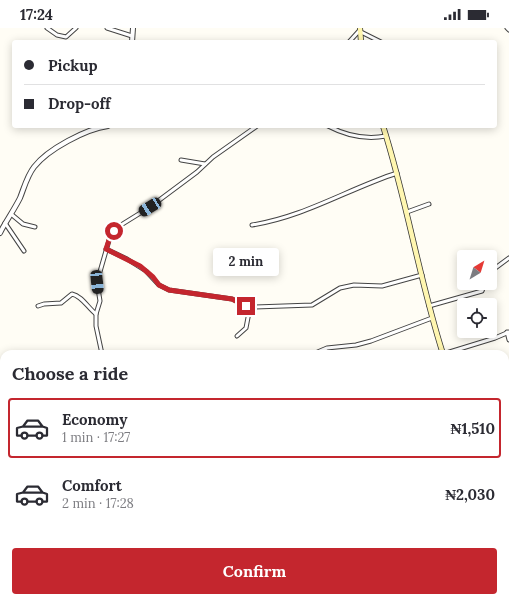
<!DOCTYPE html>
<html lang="en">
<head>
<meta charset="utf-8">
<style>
	:root { --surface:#fff; --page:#f2f2f3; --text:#2b2b33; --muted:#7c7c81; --line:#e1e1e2; --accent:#c4262e }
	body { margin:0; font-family:Lora,serif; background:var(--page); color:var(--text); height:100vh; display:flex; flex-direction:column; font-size:15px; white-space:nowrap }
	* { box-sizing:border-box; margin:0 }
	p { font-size:13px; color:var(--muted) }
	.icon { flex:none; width:22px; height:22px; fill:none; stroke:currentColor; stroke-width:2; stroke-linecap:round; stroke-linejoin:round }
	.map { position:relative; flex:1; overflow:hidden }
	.side { position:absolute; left:0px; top:322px; width:509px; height:252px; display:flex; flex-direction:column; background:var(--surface); border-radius:12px 12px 0 0; box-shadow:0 2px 10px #0003 }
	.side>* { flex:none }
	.guide { position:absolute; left:12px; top:12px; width:485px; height:88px; border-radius:4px; box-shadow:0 2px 10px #0003; display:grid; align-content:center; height:88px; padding:0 12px; background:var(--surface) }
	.needle { width:26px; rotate:38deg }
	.controls { position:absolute; left:457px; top:222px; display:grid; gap:8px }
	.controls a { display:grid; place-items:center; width:40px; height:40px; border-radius:4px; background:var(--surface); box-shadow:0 2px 10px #0003; font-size:20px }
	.end { position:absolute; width:18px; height:18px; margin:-9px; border:5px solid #c4262e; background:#fff; box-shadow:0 0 0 2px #fff }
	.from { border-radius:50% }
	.bubble { position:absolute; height:28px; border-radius:4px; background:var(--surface); box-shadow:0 2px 10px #0003; font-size:13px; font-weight:800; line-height:28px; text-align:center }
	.car { position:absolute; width:12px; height:24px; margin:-12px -6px; border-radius:5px; box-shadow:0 0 3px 1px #0007; background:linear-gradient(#222 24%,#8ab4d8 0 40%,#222 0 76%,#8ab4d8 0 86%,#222 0) }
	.guide b { display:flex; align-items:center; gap:14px; height:38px; font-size:15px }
	.guide b+b { border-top:1px solid var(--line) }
	.guide i { width:10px; height:10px; background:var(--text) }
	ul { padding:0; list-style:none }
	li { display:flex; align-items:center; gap:12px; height:60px; margin:0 8px 6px; padding:0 4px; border:2px solid transparent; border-radius:4px }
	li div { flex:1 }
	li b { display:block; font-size:15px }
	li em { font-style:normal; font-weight:800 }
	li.current { border-color:var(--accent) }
	li>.icon { width:36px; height:36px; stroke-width:1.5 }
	h2 { padding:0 12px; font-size:18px; line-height:48px }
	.button { display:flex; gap:8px; margin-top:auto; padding:8px 12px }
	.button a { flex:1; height:46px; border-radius:4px; background:var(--accent); color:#fff; font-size:16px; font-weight:800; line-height:46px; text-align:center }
	.status { display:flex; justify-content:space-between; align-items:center; height:28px; padding:0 20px; background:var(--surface); direction:ltr }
	.status svg { height:11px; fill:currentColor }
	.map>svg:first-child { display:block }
</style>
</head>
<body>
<div class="status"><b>17:24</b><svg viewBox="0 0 49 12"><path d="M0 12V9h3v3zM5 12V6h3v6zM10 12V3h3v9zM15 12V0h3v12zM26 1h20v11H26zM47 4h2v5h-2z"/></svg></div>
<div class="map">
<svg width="509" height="574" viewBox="0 0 509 574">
	<rect width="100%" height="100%" fill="#fffdf5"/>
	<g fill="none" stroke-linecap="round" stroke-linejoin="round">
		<defs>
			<g id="minor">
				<polyline points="47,0 57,7 66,9 76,0"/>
				<polyline points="107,0 132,8"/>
				<polyline points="507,0 509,2"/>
				<polyline points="349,14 359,3 381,14"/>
				<path d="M328,98C347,108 365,112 386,108"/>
				<polyline points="181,132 205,136"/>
				<polyline points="407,184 429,176"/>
				<polyline points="11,186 23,196 35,199"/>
				<polyline points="5,195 24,223"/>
				<path d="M252,197C304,189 348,161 397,145"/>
				<polyline points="106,221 127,231 146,243 159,257 169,262 232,271 246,278 255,279 312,277 340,260 354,257 382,258 422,247"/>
				<polyline points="490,244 509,230"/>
				<path d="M38,278L44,276L61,275L72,266C82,268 88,280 96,286"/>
				<polyline points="429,278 482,263 485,255"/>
				<polyline points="507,304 509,312"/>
				<polyline points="237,308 246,300 250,279"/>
				<polyline points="102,326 96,298 96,286 100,273 97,254 110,209 121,197 150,179 197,144 213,129 257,98"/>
				<polyline points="313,326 327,320 356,317 371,313 432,290"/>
				<polyline points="443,326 495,310 509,304"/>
				<polyline points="0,339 4,344"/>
				<polyline points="4,349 1,352 4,357"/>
				<polyline points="505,385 509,385"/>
				<polyline points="505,494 509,493"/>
				<polyline points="0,558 4,556"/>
				<polyline points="0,562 4,567"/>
				<polyline points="505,564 509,563"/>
				<polyline points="7,570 11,574"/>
				<polyline points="37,570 41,574"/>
				<polyline points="231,570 231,574"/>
				<polyline points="336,570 338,574"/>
				<polyline points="202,571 227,570"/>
			</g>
			<g id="tertiary">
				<polyline points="132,14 133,0"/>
				<path d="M0,205C6,193 14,182 20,170C24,160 27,148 34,139C48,121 86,101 108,98"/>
			</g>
			<g id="secondary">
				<polyline points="360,0 361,14"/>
				<path d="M383,98C407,173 419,251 443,326"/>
				<polyline points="505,570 506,574"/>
			</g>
		</defs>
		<use href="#minor" stroke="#444" stroke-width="5"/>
		<use href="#tertiary" stroke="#444" stroke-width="6"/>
		<use href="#secondary" stroke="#333" stroke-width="6"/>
		<use href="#minor" stroke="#fff" stroke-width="3"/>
		<use href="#tertiary" stroke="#fff" stroke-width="4"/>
		<use href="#secondary" stroke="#fff6b0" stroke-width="4.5"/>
	</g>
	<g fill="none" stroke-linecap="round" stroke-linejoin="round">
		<polyline stroke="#c4262e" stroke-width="5" points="114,203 110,209 106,221 140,238 153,249 159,257 169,262 232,271 246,278"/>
	</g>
</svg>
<div class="controls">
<a><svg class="needle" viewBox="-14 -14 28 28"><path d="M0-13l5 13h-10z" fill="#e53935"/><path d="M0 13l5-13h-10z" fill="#7c7c81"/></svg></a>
<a><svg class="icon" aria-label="locate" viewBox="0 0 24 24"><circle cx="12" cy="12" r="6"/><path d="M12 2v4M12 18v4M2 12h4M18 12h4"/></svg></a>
</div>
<i class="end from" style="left:114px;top:203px"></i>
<i class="end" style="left:246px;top:278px"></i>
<div class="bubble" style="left:213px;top:220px;width:66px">2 min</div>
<i class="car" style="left:150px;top:179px;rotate:238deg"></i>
<i class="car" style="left:97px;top:254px;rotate:174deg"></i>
<div class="guide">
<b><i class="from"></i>Pickup</b>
<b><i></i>Drop-off</b>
</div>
<section class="side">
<h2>Choose a ride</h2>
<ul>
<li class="current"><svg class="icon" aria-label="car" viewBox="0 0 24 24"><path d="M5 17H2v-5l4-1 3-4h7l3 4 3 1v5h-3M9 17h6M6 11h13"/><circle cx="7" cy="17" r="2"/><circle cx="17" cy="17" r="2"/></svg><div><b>Economy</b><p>1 min · 17:27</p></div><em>₦1,510</em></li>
<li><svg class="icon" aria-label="car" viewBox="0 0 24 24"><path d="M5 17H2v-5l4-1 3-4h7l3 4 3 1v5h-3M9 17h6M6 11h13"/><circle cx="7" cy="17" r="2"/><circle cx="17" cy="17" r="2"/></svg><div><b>Comfort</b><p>2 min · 17:28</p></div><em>₦2,030</em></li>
</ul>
<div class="button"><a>Confirm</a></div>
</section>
</div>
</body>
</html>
